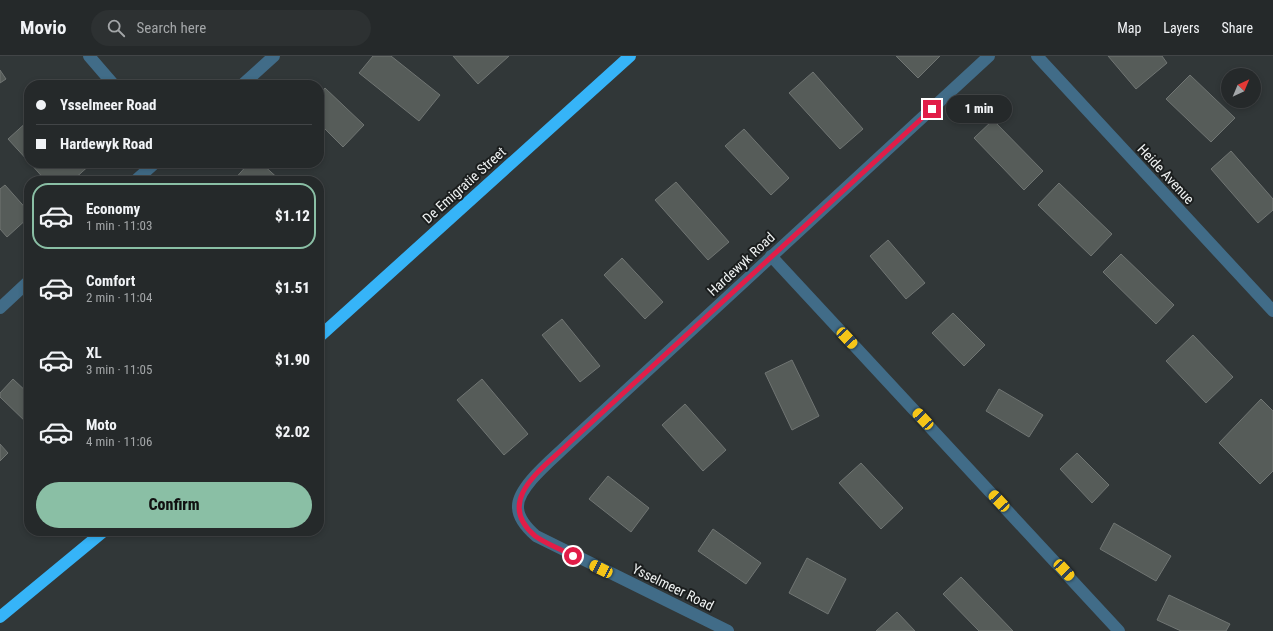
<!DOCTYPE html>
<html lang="en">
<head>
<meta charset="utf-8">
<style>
	:root { --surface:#25292a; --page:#2d3132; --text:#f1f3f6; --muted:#a3a6a8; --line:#424547; --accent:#8abfa5 }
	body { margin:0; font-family:"Roboto Condensed",sans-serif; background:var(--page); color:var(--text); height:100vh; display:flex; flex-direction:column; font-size:15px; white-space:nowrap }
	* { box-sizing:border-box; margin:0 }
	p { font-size:13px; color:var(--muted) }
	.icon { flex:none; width:22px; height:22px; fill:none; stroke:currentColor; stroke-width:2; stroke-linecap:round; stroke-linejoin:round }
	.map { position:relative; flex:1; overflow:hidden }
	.sheet { position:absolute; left:24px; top:120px; width:300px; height:360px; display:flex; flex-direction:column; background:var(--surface); border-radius:16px; box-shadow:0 2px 6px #0003,0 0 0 1px var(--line) }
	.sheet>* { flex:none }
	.banner { position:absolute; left:24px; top:24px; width:300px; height:88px; border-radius:16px; box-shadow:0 2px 6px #0003,0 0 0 1px var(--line); display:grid; align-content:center; height:88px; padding:0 12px; background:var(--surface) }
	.needle { width:26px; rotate:44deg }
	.buttons { position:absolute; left:1221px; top:12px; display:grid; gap:8px }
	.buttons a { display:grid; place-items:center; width:40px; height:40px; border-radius:50%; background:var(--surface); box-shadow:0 2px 6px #0003,0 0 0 1px var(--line); font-size:20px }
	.end { position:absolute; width:18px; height:18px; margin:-9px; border:5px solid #e11d48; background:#fff; box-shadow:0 0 0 2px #fff }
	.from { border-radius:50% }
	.bubble { position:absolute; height:28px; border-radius:14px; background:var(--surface); box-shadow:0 2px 6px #0003,0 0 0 1px var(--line); font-size:13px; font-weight:800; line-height:28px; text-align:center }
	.car { position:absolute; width:12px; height:24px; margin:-12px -6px; border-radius:5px; box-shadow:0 0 3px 1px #0007; background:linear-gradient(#f5c518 24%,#345 0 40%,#f5c518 0 76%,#345 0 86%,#f5c518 0) }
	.banner b { display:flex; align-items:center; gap:14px; height:38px; font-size:15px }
	.banner b+b { border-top:1px solid var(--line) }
	.banner i { width:10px; height:10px; background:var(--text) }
	ul { padding:7px 0 0; list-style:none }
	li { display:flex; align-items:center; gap:12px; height:66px; margin:0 8px 6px; padding:0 4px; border:2px solid transparent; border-radius:16px }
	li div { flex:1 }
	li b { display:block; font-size:15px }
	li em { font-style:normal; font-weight:800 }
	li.selected { border-color:var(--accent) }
	li>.icon { width:36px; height:36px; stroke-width:1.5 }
	.button { display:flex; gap:8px; margin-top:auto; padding:8px 12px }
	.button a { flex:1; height:46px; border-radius:24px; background:var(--accent); color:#111; font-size:16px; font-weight:800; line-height:46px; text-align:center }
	header { display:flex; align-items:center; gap:24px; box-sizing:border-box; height:56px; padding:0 20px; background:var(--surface); border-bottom:1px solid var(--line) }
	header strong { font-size:19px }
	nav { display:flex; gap:22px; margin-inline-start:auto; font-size:14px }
	.search { width:280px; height:36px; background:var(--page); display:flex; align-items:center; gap:10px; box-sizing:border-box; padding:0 14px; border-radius:22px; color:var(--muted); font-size:15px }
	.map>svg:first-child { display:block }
</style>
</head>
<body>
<header>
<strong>Movio</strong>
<div class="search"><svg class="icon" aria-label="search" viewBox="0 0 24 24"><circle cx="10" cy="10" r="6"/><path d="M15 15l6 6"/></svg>Search here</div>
<nav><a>Map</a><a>Layers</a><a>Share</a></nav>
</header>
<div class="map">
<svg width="1273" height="575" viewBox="0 0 1273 575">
	<rect width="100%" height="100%" fill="#313738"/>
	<g fill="#565c59" stroke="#707573">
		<polygon points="373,0 391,0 440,39 419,65 359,17"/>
		<polygon points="453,0 509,0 478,28"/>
		<polygon points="896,0 940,0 918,22"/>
		<polygon points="1108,0 1162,0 1167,7 1136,33"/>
		<polygon points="0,14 6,23 0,27"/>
		<polygon points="813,16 863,73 840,93 789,37"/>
		<polygon points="1190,19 1235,62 1211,86 1166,43"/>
		<polygon points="325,32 364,69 343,91 319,67 319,39"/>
		<polygon points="29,64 29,106 8,83"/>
		<polygon points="993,64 1043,115 1024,134 974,82"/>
		<polygon points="744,73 789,122 771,139 725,90"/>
		<polygon points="1231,95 1273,143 1273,154 1258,167 1211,113"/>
		<polygon points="30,107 92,107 72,125 46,125"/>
		<polygon points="249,107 261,107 281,125 233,125"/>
		<polygon points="676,126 729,186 708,204 655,144"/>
		<polygon points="1059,127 1112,178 1091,200 1038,149"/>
		<polygon points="5,129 29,156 29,161 7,181 0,173 0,133"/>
		<polygon points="888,184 925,227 906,243 870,200"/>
		<polygon points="1121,198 1174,249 1156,268 1103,216"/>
		<polygon points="622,202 663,246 645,263 604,219"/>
		<polygon points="953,257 985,289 964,310 932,277"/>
		<polygon points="562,263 600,310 580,326 542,279"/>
		<polygon points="1193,279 1233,321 1206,347 1166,305"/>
		<polygon points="792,304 819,360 792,374 765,317"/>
		<polygon points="13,323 29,338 29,369 0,341 0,337"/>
		<polygon points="482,323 528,378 504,399 457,344"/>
		<polygon points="999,333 1043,359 1029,381 986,355"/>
		<polygon points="1261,343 1273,355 1273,415 1260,428 1219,387"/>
		<polygon points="685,348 726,394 703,415 662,369"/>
		<polygon points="0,388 8,397 0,405"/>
		<polygon points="1077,397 1109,429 1092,447 1060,413"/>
		<polygon points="861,407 903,452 881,473 839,427"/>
		<polygon points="608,420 649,452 631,476 589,443"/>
		<polygon points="1114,467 1171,500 1156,525 1100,493"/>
		<polygon points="713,473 761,507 746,528 698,495"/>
		<polygon points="807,502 846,523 828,558 789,537"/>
		<polygon points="961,521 1013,575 979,575 943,538"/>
		<polygon points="1169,539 1230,568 1226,575 1181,575 1157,564"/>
		<polygon points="897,556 915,575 876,575"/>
	</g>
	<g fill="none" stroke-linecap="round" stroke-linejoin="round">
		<g stroke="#416c88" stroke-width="12">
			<polyline points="89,0 114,29"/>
			<polyline points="1037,0 1273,255"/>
			<polyline points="242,29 274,0"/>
			<polyline points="135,125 155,107"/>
			<polyline points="771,200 1119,575"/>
			<polyline points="0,252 29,225"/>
			<path d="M728,575L536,480C528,473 518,463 518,451C517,431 554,402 568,388L989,0"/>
		</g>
		<g stroke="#36b4f8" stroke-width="12">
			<polyline points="319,281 630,0"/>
			<polyline points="0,561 104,475"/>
		</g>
	</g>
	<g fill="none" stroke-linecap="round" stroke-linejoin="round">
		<path stroke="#e11d48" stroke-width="5" d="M573,500C561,493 546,488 535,480C494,445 542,413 568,388L932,53"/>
	</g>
	<g text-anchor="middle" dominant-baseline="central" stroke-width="4" stroke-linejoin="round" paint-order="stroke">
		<g font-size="14" fill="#eff2f2" stroke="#1b1e1e">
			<text transform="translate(1166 118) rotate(47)">Heide Avenue</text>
			<text transform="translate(464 129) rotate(-42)">De Emigratie Street</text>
			<text transform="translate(741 208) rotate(-43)">Hardewyk Road</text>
			<text transform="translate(673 531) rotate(26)">Ysselmeer Road</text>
		</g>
	</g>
</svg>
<div class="buttons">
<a><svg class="needle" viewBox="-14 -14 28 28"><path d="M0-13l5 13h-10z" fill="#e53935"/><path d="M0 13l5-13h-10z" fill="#a3a6a8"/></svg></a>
</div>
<i class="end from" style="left:573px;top:500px"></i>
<i class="end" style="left:932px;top:53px"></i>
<div class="bubble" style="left:946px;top:39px;width:66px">1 min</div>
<i class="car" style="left:847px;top:282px;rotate:137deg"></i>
<i class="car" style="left:923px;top:363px;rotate:317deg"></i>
<i class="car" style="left:999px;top:445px;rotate:317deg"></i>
<i class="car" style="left:601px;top:513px;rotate:296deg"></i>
<i class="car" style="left:1064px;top:514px;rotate:137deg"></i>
<div class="banner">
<b><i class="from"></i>Ysselmeer Road</b>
<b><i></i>Hardewyk Road</b>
</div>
<section class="sheet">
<ul>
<li class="selected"><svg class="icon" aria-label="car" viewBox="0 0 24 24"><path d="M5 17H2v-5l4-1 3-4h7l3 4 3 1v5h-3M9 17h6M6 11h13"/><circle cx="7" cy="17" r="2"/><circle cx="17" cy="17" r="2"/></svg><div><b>Economy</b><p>1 min · 11:03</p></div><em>$1.12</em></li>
<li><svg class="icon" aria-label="car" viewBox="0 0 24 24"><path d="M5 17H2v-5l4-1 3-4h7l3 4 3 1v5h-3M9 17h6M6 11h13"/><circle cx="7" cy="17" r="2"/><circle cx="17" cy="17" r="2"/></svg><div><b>Comfort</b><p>2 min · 11:04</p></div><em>$1.51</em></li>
<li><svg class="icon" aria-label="car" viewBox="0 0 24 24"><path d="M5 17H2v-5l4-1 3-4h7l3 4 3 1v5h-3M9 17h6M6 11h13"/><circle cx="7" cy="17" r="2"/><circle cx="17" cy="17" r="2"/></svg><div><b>XL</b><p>3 min · 11:05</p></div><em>$1.90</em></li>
<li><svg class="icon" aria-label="car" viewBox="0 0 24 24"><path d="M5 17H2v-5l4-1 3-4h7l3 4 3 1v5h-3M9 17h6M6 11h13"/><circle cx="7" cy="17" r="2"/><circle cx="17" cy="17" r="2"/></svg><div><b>Moto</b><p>4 min · 11:06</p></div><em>$2.02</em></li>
</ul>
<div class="button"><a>Confirm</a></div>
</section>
</div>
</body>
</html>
